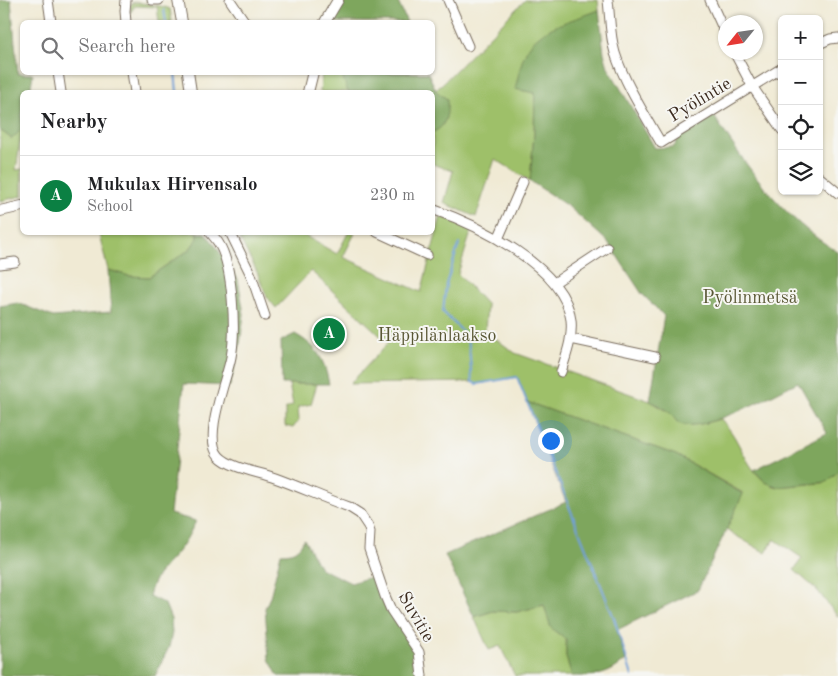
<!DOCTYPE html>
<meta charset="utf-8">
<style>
body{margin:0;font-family:"Old Standard TT",serif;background:#f2f2f2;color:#202124}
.controls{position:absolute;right:15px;top:15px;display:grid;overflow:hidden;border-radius:8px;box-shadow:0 1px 4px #0004}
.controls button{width:45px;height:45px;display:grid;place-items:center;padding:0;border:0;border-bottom:1px solid #e0e0e0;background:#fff;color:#202124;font:25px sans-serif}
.compass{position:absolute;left:718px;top:15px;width:45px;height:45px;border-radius:50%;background:#fff;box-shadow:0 1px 4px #0004;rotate:240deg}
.you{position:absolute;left:550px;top:440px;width:18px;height:18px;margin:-12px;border:4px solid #fff;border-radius:50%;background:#1a73e8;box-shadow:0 0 0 8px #1a73e833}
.badge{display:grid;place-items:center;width:32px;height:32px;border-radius:50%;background:#0b8043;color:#fff;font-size:16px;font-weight:700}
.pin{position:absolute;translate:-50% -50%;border:2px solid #fff;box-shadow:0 1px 5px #0006}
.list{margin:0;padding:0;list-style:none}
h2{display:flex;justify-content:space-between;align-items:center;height:65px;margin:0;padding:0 20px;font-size:21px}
h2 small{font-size:16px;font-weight:400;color:#757577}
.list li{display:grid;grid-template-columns:32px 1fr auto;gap:15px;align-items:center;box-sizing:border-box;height:80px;padding:0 20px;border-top:1px solid #e0e0e0}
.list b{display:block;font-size:19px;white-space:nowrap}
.list p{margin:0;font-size:16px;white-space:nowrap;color:#757577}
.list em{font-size:16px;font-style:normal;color:#757577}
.icon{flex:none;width:28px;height:28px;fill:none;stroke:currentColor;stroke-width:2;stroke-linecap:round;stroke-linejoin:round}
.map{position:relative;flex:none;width:838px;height:676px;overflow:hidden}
.search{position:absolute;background:#fff;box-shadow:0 1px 4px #0004;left:20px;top:20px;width:415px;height:55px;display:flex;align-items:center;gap:12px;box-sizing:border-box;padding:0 18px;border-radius:8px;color:#757577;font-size:19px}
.panel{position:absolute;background:#fff;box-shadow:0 1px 4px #0004;left:20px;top:90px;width:415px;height:145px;border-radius:8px}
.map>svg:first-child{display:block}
.green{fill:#9ec069;stroke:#6c7544}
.forest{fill:#7ea65d;stroke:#5c683e}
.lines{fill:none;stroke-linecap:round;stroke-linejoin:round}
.stream{stroke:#71a0da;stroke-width:2}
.minor-casing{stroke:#7a6d5e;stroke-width:11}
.tertiary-casing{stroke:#7a6d5e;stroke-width:12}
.minor{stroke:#fff;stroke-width:9}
.tertiary{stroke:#fff;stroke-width:10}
.labels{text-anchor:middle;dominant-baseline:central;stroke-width:4;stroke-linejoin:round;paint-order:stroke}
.street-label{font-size:18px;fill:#3b2a1e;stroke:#f6f6f2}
.park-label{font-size:18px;fill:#595734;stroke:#f6f6f2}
</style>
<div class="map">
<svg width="838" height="676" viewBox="0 0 838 676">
<rect width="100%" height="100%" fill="#f6f6f2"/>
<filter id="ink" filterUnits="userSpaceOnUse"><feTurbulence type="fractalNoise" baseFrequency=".02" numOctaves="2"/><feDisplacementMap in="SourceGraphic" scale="10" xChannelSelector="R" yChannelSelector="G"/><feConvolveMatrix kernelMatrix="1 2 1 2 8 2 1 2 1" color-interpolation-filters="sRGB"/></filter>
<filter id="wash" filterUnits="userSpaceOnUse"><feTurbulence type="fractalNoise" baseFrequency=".0096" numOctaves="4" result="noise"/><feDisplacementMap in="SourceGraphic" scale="20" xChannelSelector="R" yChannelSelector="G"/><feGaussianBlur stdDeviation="1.12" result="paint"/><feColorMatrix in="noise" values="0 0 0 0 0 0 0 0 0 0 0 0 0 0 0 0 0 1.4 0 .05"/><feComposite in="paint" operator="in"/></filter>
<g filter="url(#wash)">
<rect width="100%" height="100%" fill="#f0ead4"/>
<path class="green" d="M525,0H598L599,10L587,15L515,89L535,93L534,134L530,181L495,159L476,217L444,203L453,171L433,164L432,92H320L322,72L428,73L436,90Z
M134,2C142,3 165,6 170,9L172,22H159L157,7L135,6L130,13L131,4Z
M22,129L16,170L22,169V196L0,201V130L12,139Z
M441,216L472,229L458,274L487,305L485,331L515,353L650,401L669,412L683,425L701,424L721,419C726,425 731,431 735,438C746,457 755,482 778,487L822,483L827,482L838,471V617L817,590L794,570L802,558L774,539L766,553L726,530L743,493L676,455L527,402L517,377L477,384L472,382L350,384L388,343L311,271L276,308L267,297L257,272L237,233H300L337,254L348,233H355L343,257L421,292Z
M102,232H198V238L189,250L149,277L129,276L108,270L99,234Z
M289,384H317L311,404L298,407L299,420L293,428L285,426V409L293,405Z
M544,605L551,628L566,640V657L572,676H515L500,646L489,650L474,617L493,611L517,612Z"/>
<path class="forest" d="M0,0H11L18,74H33L30,92H22V129L12,139L0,130Z
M347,0H397L407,22H330Z
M599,10L604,53L608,67L655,148L674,147L679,137L714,116C748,169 783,219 838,252V471L827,482L778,487L765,482L754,470L827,433L798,382C771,395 712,429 684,425C676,424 675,418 670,413C665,408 657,404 650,401L664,316L642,294L608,242L569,207L530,181L534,134L535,93L515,89C519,75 521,57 530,45C547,24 575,20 599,10Z
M341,73H428L436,91L447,99C448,112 447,127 433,132L432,92H348Z
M198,233H205L213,242L238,279L244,314L240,345L230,386L184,384L170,514L196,521C191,531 186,541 180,549C167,566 154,573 149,596L165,604L171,619L172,633L169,647L155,676H0V306L18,303L53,317L111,312L108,270L129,276L149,277L189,250L198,238Z
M295,334C318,347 324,359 329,384H282L281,341Z
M527,402L676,455L743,494L698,590L617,630L626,660C607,676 598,676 572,676L566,657V640L551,628L544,605L517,612L493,611L474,617L445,555L566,502Z
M304,539L320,568L351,583L377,575L385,596L419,652L422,676H278L269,659L265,608L270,597L281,553C293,553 299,550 304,539Z"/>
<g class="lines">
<path class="stream" d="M164,10L166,22
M175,72L177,92
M459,244L446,284L443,312L464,333L469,346L472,382L477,384L517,377L614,618L632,676"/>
</g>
</g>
<g filter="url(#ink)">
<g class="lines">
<g class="minor-casing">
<path id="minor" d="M48,0L51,22
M152,0H159
M230,0L245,22
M448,0L468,46
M608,0C610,18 610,36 615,53C624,82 646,117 661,143L782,68
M710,0L726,35
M126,22L125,11L126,0
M819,44L830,39L838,38
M734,52L752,86L782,130
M58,72L61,92
M132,72L135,92
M819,177L838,193
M432,209C476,224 565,267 571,320C573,338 566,355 561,372
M210,232C213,236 217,240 219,244C233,266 236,331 231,357C227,379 202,438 219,456C230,468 259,472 275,478C300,487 324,498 349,507L360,514L368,526L370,532L369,549L385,596L391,610L419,652L422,676
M230,232L251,275L265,316
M377,232L427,255
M498,239L523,182
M0,264L15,262
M554,283L607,248
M571,339L655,357"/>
</g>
<g class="tertiary-casing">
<path id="tertiary" d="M178,0L182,22
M325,22L338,0
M188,72L191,92
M308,92L313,72
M0,211L22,206"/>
</g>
<use href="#minor" class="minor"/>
<use href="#tertiary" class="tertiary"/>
</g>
</g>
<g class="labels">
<g class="street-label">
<text transform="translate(700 100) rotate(-31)">Pyölintie</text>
<text transform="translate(416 617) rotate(60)">Suvitie</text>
</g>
<g class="park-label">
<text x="750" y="298">Pyölinmetsä</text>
<text x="437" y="336">Häppilänlaakso</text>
</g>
</g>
</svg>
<div class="controls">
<button>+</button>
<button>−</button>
<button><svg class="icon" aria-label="locate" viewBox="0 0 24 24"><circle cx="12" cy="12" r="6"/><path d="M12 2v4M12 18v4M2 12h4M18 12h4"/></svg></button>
<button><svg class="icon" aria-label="layers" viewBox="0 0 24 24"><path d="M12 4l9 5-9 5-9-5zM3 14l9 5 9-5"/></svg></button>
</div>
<svg class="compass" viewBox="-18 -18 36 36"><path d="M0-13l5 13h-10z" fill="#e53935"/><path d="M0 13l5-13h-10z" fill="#757577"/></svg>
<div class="you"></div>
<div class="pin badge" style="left:329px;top:334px">A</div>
<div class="search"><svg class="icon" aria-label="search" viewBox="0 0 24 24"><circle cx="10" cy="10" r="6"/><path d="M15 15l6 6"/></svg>Search here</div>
<section class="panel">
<h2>Nearby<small></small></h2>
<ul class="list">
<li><span class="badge">A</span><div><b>Mukulax Hirvensalo</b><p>School</p></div><em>230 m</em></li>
</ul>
</section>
</div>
